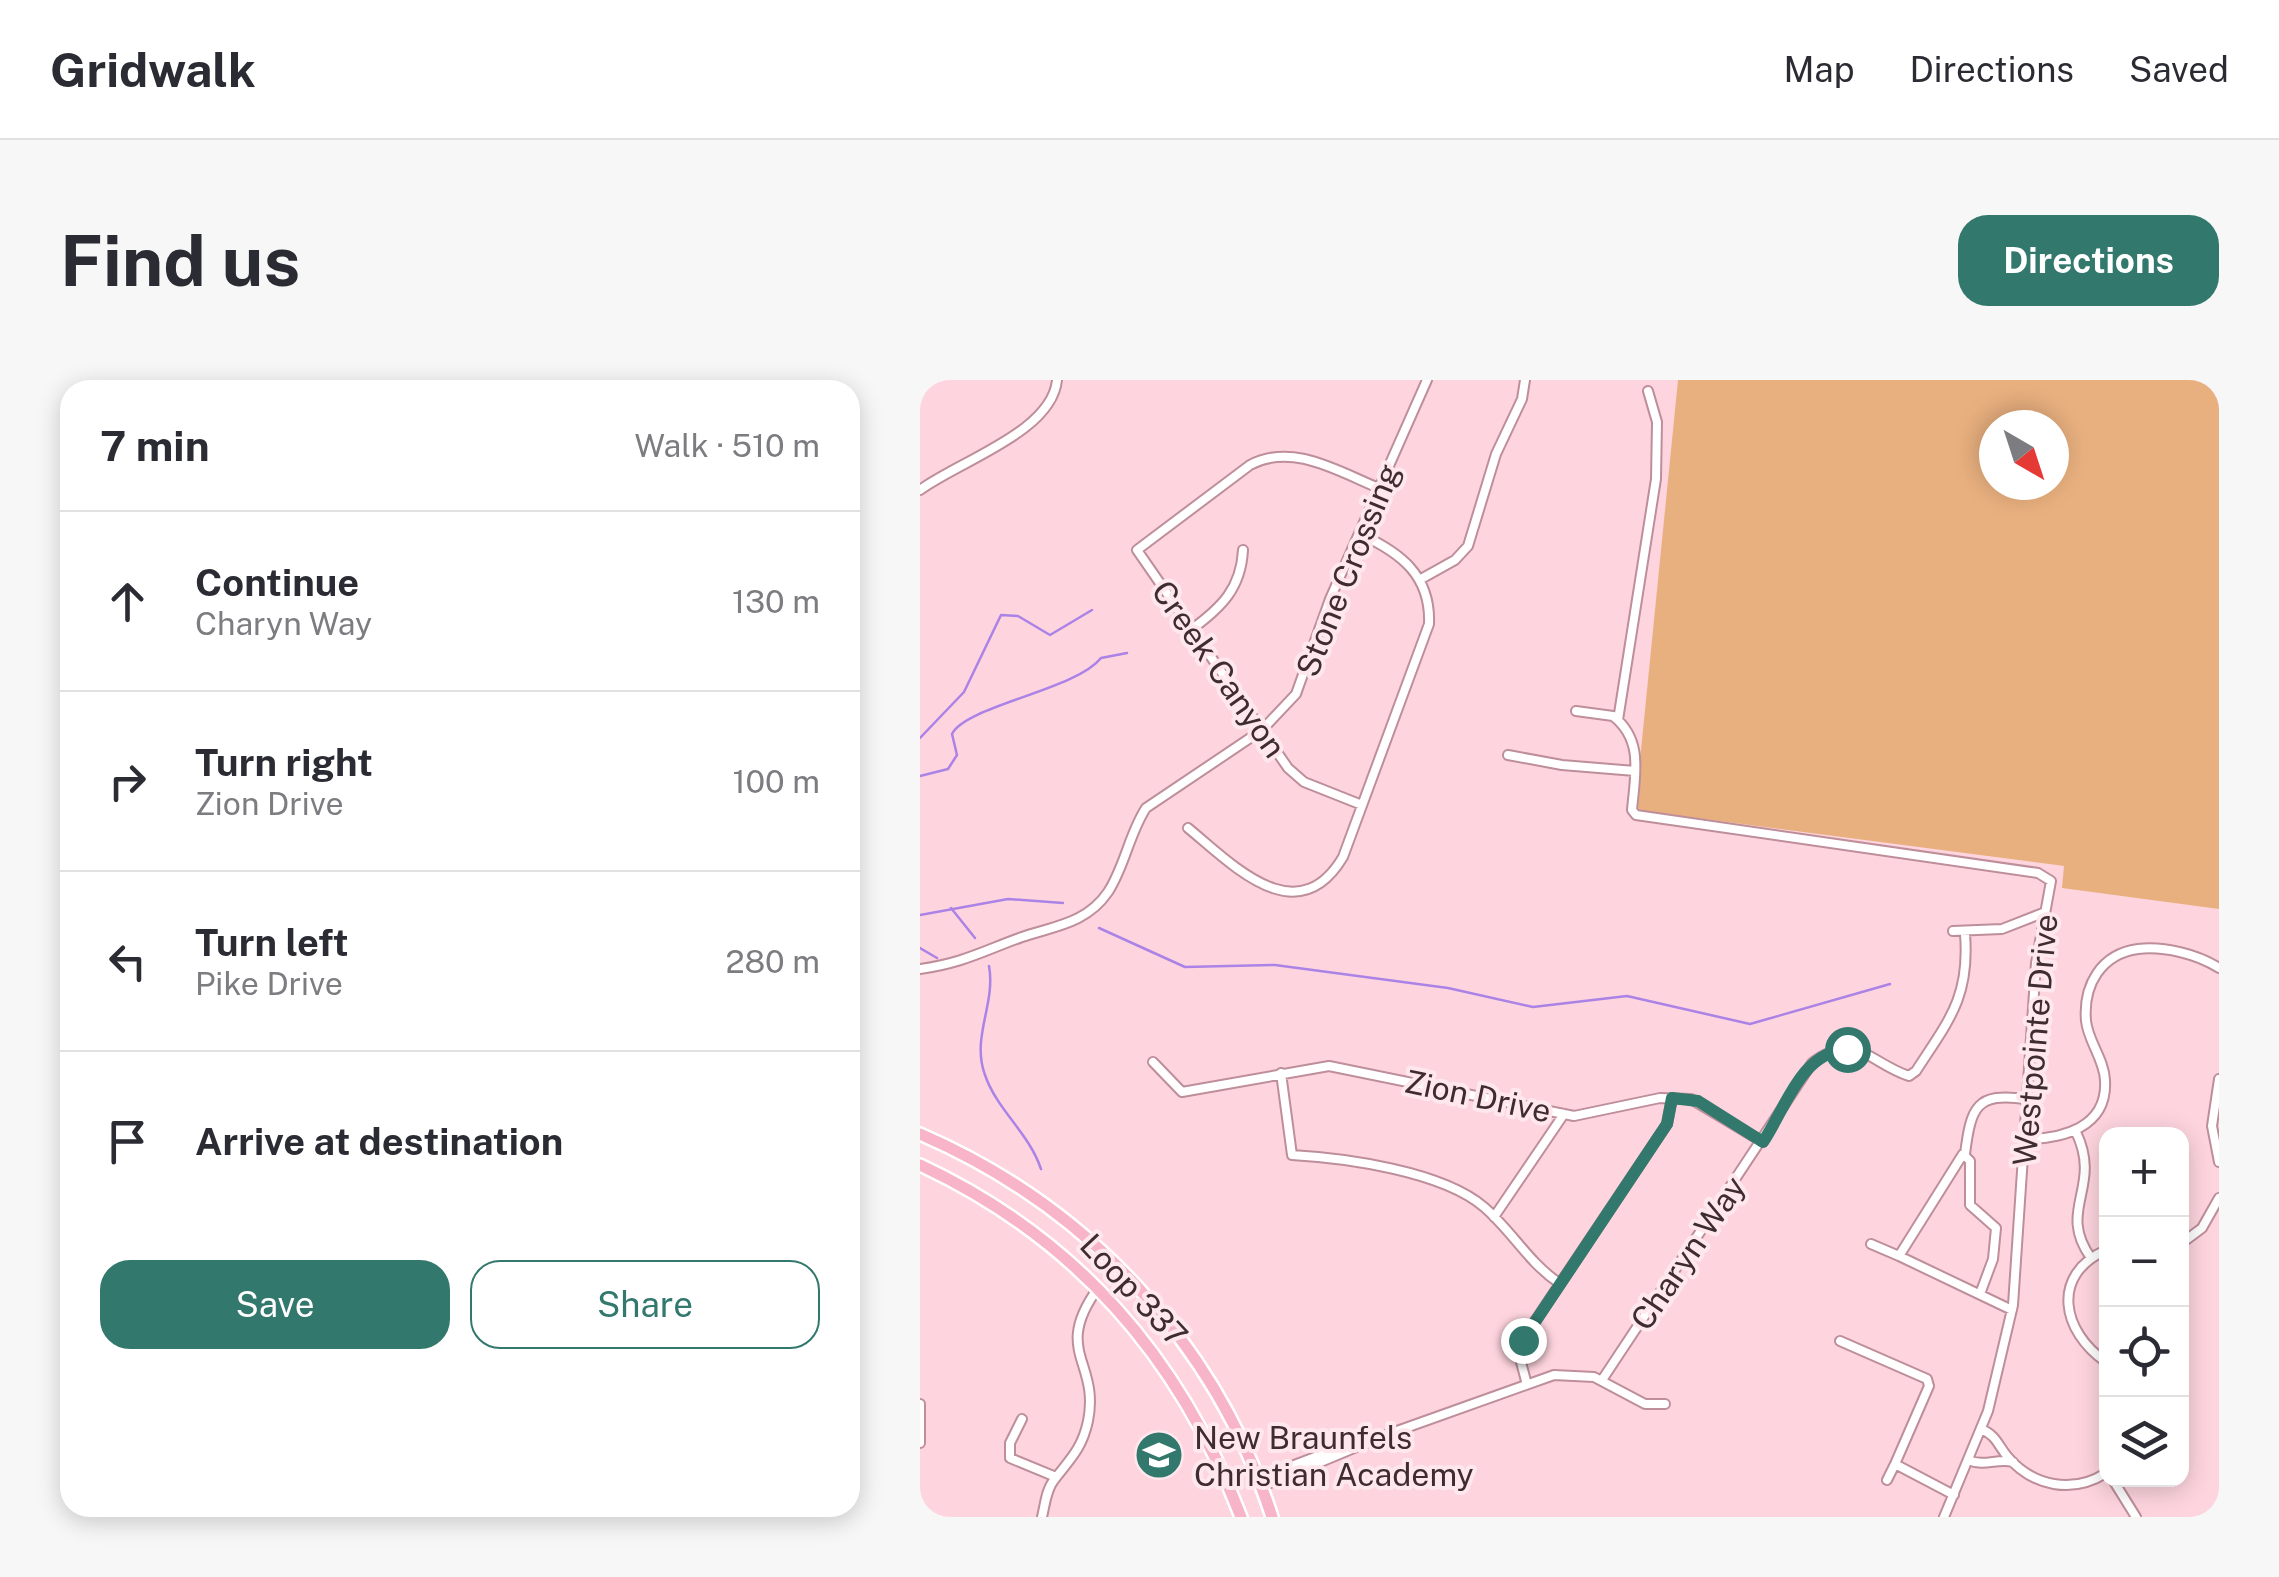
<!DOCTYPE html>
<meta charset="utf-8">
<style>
body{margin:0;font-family:"Public Sans",sans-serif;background:#f7f7f7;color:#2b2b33}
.controls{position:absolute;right:30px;bottom:30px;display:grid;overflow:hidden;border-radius:20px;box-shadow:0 5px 25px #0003}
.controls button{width:90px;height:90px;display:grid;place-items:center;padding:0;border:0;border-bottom:2px solid #e1e1e2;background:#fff;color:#2b2b33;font:50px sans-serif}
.compass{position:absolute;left:1059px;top:30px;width:90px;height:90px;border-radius:50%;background:#fff;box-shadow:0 5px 25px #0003;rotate:141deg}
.stop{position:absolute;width:30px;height:30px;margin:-22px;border:8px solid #32786d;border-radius:50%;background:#fff}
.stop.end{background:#32786d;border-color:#fff;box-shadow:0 2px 10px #0008}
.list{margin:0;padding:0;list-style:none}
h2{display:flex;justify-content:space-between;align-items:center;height:130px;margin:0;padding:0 40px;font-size:42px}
h2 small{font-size:32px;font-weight:400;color:#7c7c81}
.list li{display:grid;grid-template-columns:65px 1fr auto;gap:30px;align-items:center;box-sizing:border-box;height:180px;padding:0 40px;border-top:2px solid #e1e1e2}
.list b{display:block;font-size:38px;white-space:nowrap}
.list p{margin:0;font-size:32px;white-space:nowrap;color:#7c7c81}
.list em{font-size:32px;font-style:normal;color:#7c7c81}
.actions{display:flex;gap:20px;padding:30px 40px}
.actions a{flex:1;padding:22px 0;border:2px solid #32786d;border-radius:30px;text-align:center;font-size:35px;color:#32786d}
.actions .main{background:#32786d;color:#fff}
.icon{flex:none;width:55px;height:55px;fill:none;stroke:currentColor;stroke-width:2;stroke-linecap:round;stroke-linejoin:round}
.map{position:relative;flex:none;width:1299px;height:1137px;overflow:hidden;border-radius:30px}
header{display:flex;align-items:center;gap:60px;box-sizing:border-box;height:140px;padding:0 50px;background:#fff;border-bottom:2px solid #e1e1e2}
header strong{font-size:48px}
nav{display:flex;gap:55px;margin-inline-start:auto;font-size:35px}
.intro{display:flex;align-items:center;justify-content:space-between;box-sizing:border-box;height:240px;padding:0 60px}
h1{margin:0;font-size:70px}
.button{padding:25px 45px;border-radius:30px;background:#32786d;color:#fff;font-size:35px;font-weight:700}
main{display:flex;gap:60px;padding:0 60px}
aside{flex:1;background:#fff;border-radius:30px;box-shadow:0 5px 25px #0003}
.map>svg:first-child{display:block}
.green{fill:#e9b07f;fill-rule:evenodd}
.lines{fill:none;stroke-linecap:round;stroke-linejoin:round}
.stream{stroke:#ab83e6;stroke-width:2.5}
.street-casing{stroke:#be8e9a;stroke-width:12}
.primary-casing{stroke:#fff;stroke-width:16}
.street{stroke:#fff;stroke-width:8}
.primary{stroke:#f8b4c9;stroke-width:11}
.route{stroke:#32786d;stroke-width:12}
.labels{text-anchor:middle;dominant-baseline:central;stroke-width:8;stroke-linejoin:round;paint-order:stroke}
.street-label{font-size:32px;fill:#3f2c31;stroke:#fee8ed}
.poi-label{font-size:32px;fill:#3f2c31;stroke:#fee8ed;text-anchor:start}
</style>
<header>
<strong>Gridwalk</strong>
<nav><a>Map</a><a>Directions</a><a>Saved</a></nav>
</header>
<div class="intro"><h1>Find us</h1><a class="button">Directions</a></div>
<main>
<aside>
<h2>7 min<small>Walk · 510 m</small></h2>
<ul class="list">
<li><svg class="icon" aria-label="ahead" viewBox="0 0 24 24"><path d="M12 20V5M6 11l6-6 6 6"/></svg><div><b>Continue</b><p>Charyn Way</p></div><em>130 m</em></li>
<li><svg class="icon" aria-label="right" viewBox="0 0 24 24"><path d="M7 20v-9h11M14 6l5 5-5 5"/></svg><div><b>Turn right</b><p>Zion Drive</p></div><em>100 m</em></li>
<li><svg class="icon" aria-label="left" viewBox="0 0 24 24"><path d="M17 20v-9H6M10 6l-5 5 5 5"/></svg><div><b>Turn left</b><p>Pike Drive</p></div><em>280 m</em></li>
<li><svg class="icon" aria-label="arrive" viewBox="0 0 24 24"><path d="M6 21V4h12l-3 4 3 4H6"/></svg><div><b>Arrive at destination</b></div></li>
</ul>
<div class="actions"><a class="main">Save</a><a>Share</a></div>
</aside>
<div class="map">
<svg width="1299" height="1137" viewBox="0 0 1299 1137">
<rect width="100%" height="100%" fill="#fed5df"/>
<path class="green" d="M758,0H1299V529L1142,508L1144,486L715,430ZM1074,45H1134V105H1074Z"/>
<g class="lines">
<path class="stream" d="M0,358L44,312L81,235L98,236L130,255L172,230
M0,396L28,389L37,375L32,354C45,326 156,310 181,278L207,273
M31,528L55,558
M0,535L88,519L143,523
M179,548L265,587L355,585L528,608L613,627L707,616L830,644L970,604
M0,568L17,578
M69,586C76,624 51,657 65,695C77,730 109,753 121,789"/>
<g class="street-casing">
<path id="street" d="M0,110C39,81 132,52 137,0
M501,199L535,180L548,166L576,74L602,19L605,0
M272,249C302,227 321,208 323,170
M656,331L693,336C724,360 715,395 712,430L716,435L1118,493L1131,501L1116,583L1093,925L1068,1031L1024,1137
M698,340L736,99L737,42L728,11
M588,375L642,385L715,391
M442,425L384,402L368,388L217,170L330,85C373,62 419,92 461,109
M268,448C312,484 377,554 423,477L509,244C511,196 481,173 442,155
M1033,551L1082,549L1123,533
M0,589C43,583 63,571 102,557C135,546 167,543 188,512C205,486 209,454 226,428L342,350L376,314L410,219L507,0
M233,682L262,712L409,686L654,736L740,718L771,719L843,762
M361,693L372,775C425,778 522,791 564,827C592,851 608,882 639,903
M1299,699L1292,746L1299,782
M1156,752C1183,808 1136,829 1171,878
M1104,759C1142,759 1188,748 1185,700C1184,679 1168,661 1166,641C1163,605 1181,574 1218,569C1244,566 1277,574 1299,588
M1045,774C1051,727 1056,712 1106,719
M574,837L644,734
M1262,863L1282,848L1299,818
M951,864L979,876
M1186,870C1130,895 1142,952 1186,982
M1060,914L1073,879L1076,848L1050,825V781L1043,774L979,876L1092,930
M920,961L1007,999L1009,1006L975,1084
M682,1000L892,683C936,650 951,684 989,696L996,691C1029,640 1050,617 1045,554
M606,1001L601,982L603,959L747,744L752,718
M0,1024V1063
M102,1039L90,1063V1078L136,1097
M1061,1049C1077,1056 1077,1064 1087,1076C1113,1107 1153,1114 1186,1093
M1048,1080C1065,1087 1077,1078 1093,1082
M340,1098L424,1066L436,1067
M967,1100L975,1084L1034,1115
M1193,1100L1216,1137
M343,1106L463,1056L634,995L674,997L725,1024H745
M122,1137C125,1125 126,1110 134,1100C150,1079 162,1069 168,1041C180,981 132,972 178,908"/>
</g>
<g class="primary-casing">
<path id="primary" d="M0,754C167,826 296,963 352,1137
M0,785C156,858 259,976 321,1137"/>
</g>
<use href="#street" class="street"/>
<use href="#primary" class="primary"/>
</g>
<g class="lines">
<path class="route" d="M603,960L747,744L752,718L778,721L843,762C866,728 880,673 927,669"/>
</g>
<defs>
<g id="school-disc" transform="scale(2.5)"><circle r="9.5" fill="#32786d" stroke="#fee8ed"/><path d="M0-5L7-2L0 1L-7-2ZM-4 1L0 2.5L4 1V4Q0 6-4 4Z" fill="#fff"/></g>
</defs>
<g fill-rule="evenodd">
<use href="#school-disc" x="239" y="1075"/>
</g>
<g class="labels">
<g class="street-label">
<text transform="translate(428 190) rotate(-68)">Stone Crossing</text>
<text transform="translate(299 289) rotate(55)">Creek Canyon</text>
<text transform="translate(1115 660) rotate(-85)">Westpointe Drive</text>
<text transform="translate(558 716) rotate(12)">Zion Drive</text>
<text transform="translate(768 873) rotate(-56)">Charyn Way</text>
<text transform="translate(214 910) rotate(47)">Loop 337</text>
</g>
<g class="poi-label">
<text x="274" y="1057">New Braunfels<tspan x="274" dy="37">Christian Academy</tspan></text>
</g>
</g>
</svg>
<div class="controls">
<button>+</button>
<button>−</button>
<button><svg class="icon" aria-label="locate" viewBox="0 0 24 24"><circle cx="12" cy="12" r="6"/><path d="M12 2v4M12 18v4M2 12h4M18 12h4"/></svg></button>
<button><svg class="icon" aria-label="layers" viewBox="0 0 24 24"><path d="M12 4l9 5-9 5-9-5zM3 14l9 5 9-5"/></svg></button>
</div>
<svg class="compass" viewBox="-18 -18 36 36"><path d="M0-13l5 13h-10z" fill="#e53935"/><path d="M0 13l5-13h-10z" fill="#7c7c81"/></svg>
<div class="stop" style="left:927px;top:669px"></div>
<div class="stop end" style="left:603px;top:960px"></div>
</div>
</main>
